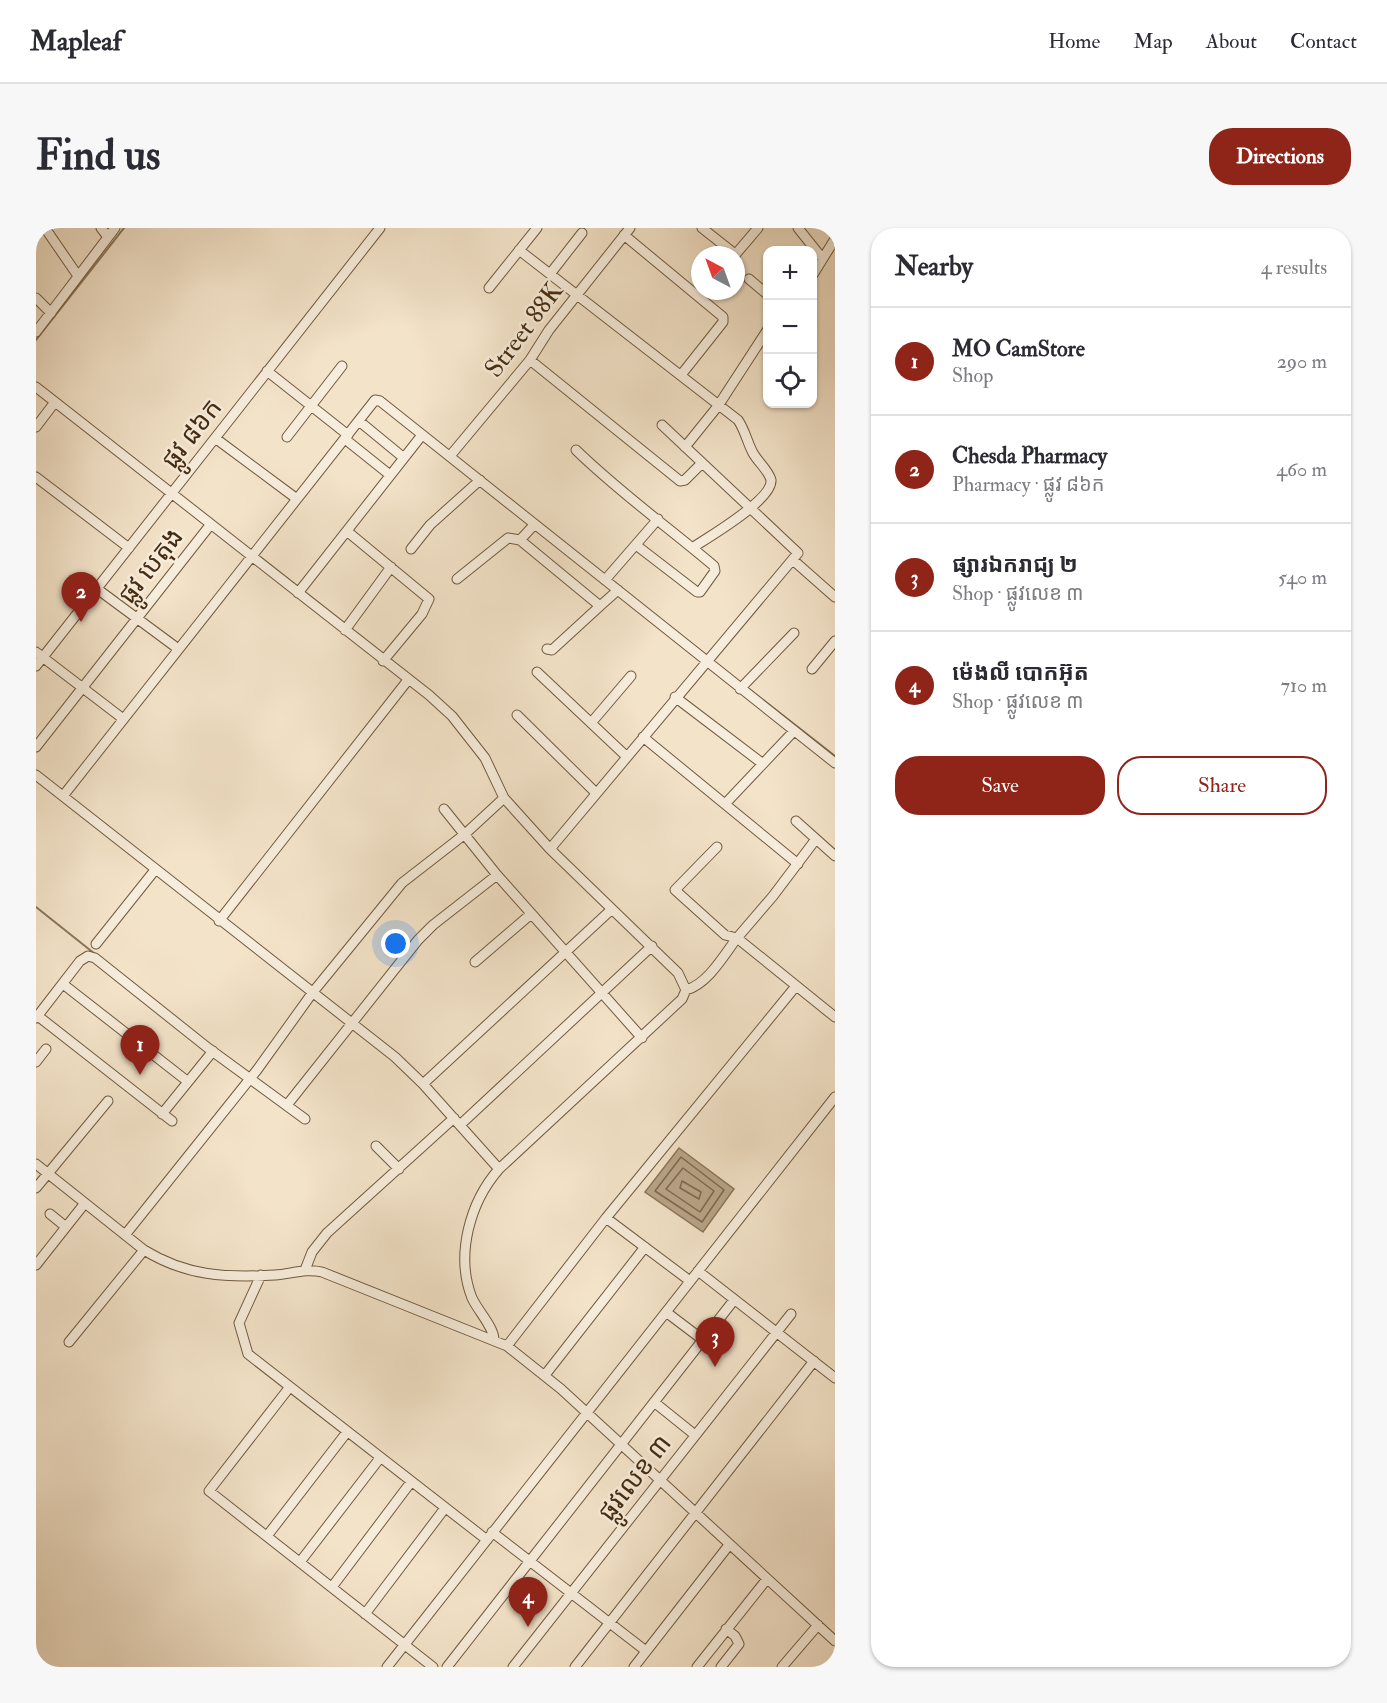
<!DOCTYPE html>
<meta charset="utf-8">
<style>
body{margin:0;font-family:"IM FELL Double Pica","Noto Sans Khmer",serif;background:#f7f7f7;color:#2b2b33}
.controls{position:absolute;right:18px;top:18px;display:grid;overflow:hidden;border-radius:12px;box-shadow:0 2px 4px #0004}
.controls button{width:54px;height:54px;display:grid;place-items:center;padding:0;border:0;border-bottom:2px solid #e1e1e2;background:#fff;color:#2b2b33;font:30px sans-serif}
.compass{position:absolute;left:655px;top:18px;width:54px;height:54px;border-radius:50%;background:#fff;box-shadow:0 2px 4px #0004;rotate:319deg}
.you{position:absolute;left:360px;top:716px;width:21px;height:21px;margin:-15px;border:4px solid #fff;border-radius:50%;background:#1a73e8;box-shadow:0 0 0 9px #1a73e833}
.badge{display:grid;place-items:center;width:39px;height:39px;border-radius:50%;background:#8f2418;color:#fff;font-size:20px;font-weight:700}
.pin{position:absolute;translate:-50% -50px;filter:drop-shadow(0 2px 3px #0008)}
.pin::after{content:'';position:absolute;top:32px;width:21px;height:18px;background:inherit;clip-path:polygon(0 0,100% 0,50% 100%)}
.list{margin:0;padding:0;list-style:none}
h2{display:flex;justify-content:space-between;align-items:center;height:78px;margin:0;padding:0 24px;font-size:26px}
h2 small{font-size:20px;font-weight:400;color:#7c7c81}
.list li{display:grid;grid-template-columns:39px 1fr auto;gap:18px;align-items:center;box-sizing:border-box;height:108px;padding:0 24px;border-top:2px solid #e1e1e2}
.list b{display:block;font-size:22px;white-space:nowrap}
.list p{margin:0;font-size:20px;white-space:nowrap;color:#7c7c81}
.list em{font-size:20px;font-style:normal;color:#7c7c81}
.actions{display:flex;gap:12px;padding:18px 24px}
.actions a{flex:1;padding:14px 0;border:2px solid #8f2418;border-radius:24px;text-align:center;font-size:21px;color:#8f2418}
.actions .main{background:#8f2418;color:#fff}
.icon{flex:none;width:33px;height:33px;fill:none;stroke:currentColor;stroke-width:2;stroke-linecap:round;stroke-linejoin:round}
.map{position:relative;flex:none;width:799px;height:1439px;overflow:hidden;border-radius:24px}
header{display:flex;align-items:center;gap:36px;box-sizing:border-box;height:84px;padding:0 30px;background:#fff;border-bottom:2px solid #e1e1e2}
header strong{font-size:28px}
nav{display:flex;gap:33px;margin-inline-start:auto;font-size:21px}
.intro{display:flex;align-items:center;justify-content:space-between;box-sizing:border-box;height:144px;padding:0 36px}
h1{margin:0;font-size:42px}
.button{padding:15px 27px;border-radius:24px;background:#8f2418;color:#fff;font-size:21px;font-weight:700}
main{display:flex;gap:36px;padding:0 36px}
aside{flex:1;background:#fff;border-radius:24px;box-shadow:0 2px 4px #0004}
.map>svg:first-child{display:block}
.water{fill:#b8a58a;stroke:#8a7559;stroke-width:1.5}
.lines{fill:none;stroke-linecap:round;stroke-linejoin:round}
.shore{stroke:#7f684d;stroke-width:1.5}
.stream{stroke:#8a7559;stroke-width:2}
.minor-casing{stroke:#715a3e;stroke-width:11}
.minor{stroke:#f7eddc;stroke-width:9}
.labels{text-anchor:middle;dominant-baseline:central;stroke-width:5;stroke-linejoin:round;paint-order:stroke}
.street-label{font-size:26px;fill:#462c10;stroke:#f7eddc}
</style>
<header>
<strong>Mapleaf</strong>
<nav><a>Home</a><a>Map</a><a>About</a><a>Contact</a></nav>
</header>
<div class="intro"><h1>Find us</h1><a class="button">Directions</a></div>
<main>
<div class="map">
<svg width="799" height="1439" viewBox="0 0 799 1439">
<rect width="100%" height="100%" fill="#f3e3c9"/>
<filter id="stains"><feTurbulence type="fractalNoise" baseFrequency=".00333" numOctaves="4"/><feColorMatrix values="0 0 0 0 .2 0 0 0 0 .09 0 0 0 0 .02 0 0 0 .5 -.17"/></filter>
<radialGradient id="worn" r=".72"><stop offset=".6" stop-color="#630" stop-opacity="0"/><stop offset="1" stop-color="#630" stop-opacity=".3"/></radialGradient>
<path class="water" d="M643,920L698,961L667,1004L609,964Z"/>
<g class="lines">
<path class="shore" d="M645,929L688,962L666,994L619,963Z
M647,940L678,963L664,984L630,961Z
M646,953L665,964L663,971L644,960Z"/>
<path class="stream" d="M0,112L88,0
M713,461L799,528
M0,679L59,726"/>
<g class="minor-casing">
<path id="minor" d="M9,0L42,48
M65,0L72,9
M666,0L699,26
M762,0L786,30
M588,7L687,89V94L645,147
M483,22L702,192C709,202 711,214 717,225C722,234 733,243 735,252C737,272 671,310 656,320
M699,27L722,0
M514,46L546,5
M776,48L799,11
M713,51L732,67
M453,60L501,0
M0,70L15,85
M0,104L79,0
M494,132L644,253L649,252L665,236
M231,143L312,207
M0,159L393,467L416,488L449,530L468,570L514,621L642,745L650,762L646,771L463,941C434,974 419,1027 436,1070C442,1083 457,1098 458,1111
M323,193L368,230
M0,199L19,174
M251,209L306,138
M179,210L261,271
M309,211L354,247
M649,219L682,178L732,101
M540,222C583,264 632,299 678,338L679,343L664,364H661L600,317
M414,228L494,132L513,102L594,0
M0,249L93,320
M312,304L393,371L386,386L347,433
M484,312L564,378L582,362
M375,321L394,297L444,252
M757,332L799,369
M421,351L472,310L484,312L498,297
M569,352L622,291
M60,360L141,420
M262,365L386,207
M309,402L355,339
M511,421L516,422L564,378
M0,424L86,490
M0,438L344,0
M776,441L799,413
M501,444L590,528
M704,461L758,405
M639,469L727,536
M481,487L560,565
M555,495L595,448
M607,509L762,636
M0,519L175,296
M0,547L359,829L387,856L463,941
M27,568L339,172L344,173L799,535
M689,576L758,503
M408,581L461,647L606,810
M760,593L799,628
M681,619L639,662L689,707L701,710L737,668L780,611
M514,621L762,325L626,197
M183,693L372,452
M60,716L119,642
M439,734L495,686
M27,756L151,853
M650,762C672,756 688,727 701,710L799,789
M2,788L136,893
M0,790L44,733L52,728L59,730L172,820L269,891
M0,834L10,821
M387,856L576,681
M251,877L382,712L397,697L461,647
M126,886L177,823
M424,897L616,718
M340,918L363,941
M0,936L108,1022C150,1048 190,1050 239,1047C255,1046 270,1040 286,1044L471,1118L525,1161L799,1413
M0,960L72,873
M14,986L30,999
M570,990L654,1053
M89,1007L221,842L277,764L366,655L429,606L468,570
M0,1037L49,975
M269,1042L276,1024L291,1005L418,890
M662,1043L799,1150
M225,1047L203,1095L212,1126L451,1312
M630,1084L667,1112
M33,1114L108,1022
M471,1118L570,990L760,758
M509,1147L609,1019
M253,1160L173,1263L397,1439
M618,1174L659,1207
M456,1304L610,1423
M231,1308L311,1204
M264,1334L344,1230
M296,1359L375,1254
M329,1386L409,1280
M351,1439L799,869
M411,1439L698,1072
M477,1439L755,1086
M539,1439L778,1133
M598,1439L693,1317
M661,1439L731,1351
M685,1439L703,1416L699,1408L690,1401
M746,1439L782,1397"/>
</g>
<use href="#minor" class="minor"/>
</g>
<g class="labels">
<g class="street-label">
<text transform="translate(488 102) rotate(-53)">Street 88K</text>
<text transform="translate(156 206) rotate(-52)">ផ្លូវ ៨៦ក</text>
<text transform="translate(115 338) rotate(-52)">ផ្លូវ បេតុង</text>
<text transform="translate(599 1250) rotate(-52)">ផ្លូវលេខ ៣</text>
</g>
</g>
<rect width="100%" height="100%" filter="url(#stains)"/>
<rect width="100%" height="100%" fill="url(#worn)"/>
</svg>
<div class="controls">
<button>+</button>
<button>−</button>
<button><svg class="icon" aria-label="locate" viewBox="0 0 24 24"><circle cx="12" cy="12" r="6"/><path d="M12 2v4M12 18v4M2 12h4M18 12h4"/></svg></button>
</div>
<svg class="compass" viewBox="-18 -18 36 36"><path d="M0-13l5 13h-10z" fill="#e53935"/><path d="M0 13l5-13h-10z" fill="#7c7c81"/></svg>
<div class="you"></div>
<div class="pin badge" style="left:104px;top:847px">1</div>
<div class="pin badge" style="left:45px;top:394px">2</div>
<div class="pin badge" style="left:679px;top:1139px">3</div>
<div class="pin badge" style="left:492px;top:1399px">4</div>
</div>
<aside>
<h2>Nearby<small>4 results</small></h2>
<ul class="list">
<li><span class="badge">1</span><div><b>MO CamStore</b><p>Shop</p></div><em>290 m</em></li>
<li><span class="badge">2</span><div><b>Chesda Pharmacy</b><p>Pharmacy · ផ្លូវ ៨៦ក</p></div><em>460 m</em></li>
<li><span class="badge">3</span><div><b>ផ្សារឯករាជ្យ ២</b><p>Shop · ផ្លូវលេខ ៣</p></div><em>540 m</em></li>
<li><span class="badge">4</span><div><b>ម៉េងលី បោកអ៊ុត</b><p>Shop · ផ្លូវលេខ ៣</p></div><em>710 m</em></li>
</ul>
<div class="actions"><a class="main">Save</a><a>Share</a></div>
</aside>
</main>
